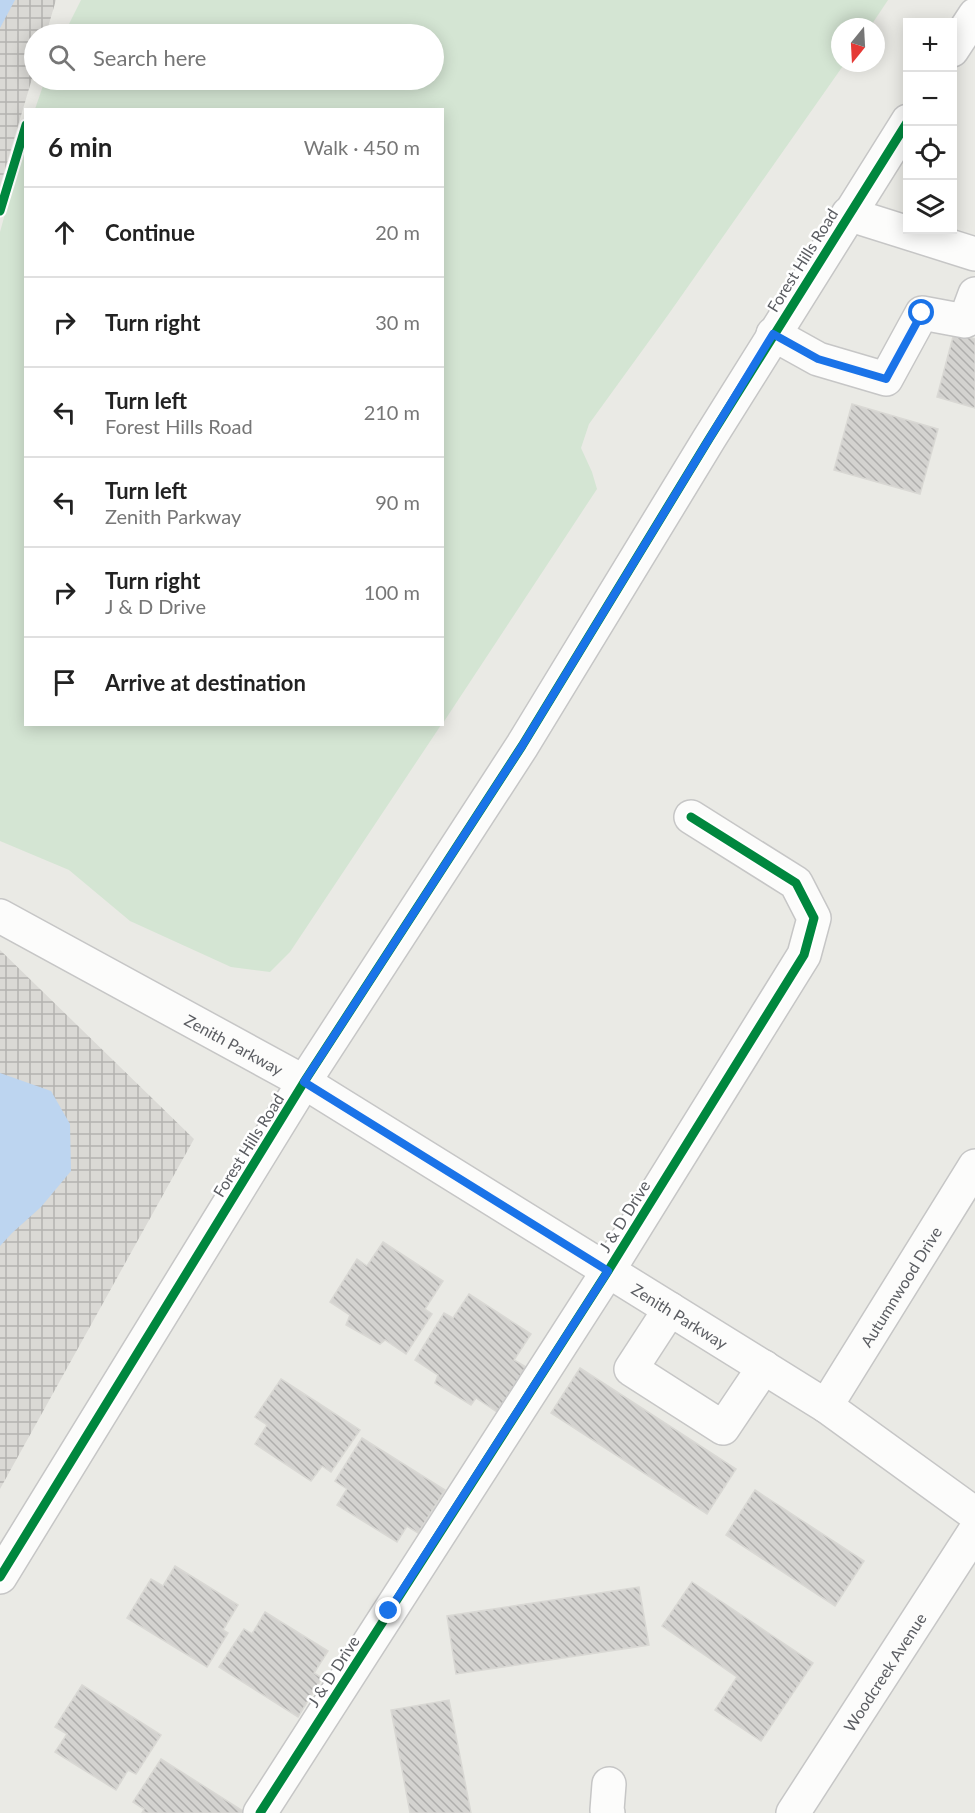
<!DOCTYPE html>
<meta charset="utf-8">
<style>
body{margin:0;font-family:Lato,sans-serif;background:#f2f2f2;color:#222}
.controls{position:absolute;right:18px;top:18px;display:grid;overflow:hidden;border-radius:0px;box-shadow:0 3px 15px #0003}
.controls button{width:54px;height:54px;display:grid;place-items:center;padding:0;border:0;border-bottom:2px solid #e0e0e0;background:#fff;color:#222;font:30px sans-serif}
.compass{position:absolute;left:831px;top:18px;width:54px;height:54px;border-radius:50%;background:#fff;box-shadow:0 3px 15px #0003;rotate:198deg}
.stop{position:absolute;width:18px;height:18px;margin:-14px;border:4px solid #1a73e8;border-radius:50%;background:#fff}
.stop.end{background:#1a73e8;border-color:#fff;box-shadow:0 2px 6px #0008}
.list{margin:0;padding:0;list-style:none}
h2{display:flex;justify-content:space-between;align-items:center;height:78px;margin:0;padding:0 24px;font-size:26px}
h2 small{font-size:20px;font-weight:400;color:#767676}
.list li{display:grid;grid-template-columns:39px 1fr auto;gap:18px;align-items:center;box-sizing:border-box;height:90px;padding:0 24px;border-top:2px solid #e0e0e0}
.list b{display:block;font-size:22px;white-space:nowrap}
.list p{margin:0;font-size:20px;white-space:nowrap;color:#767676}
.list em{font-size:20px;font-style:normal;color:#767676}
.icon{flex:none;width:33px;height:33px;fill:none;stroke:currentColor;stroke-width:2;stroke-linecap:round;stroke-linejoin:round}
.map{position:relative;flex:none;width:975px;height:1813px;overflow:hidden}
.search{position:absolute;background:#fff;box-shadow:0 3px 15px #0003;left:24px;top:24px;width:420px;height:66px;display:flex;align-items:center;gap:15px;box-sizing:border-box;padding:0 21px;border-radius:33px;color:#767676;font-size:22px}
.panel{position:absolute;background:#fff;box-shadow:0 3px 15px #0003;left:24px;top:108px;width:420px;height:618px;border-radius:0px}
.map>svg:first-child{display:block}
.industrial{fill:url(#industrial-grid)}
.grass{fill:#d4e5d3}
.water{fill:#bdd5f0}
.building{fill:url(#building-back-hatch);stroke:#d9d8d4;stroke-width:1.5}
.lines{fill:none;stroke-linecap:round;stroke-linejoin:round}
.minor-casing{stroke:#c6c6c6;stroke-width:36}
.minor{stroke:#fcfcfb;stroke-width:33}
.cycleway-casing{stroke:#fff;stroke-width:13}
.cycleway{stroke:#00873e;stroke-width:9}
.route{stroke:#1a73e8;stroke-width:8}
.labels{text-anchor:middle;dominant-baseline:central;stroke-width:5;stroke-linejoin:round;paint-order:stroke}
.street-label{font-size:16px;fill:#5b5d62;stroke:#fff}
</style>
<div class="map">
<svg width="975" height="1813" viewBox="0 0 975 1813">
<defs>
<pattern id="industrial-grid" width="8" height="8" patternUnits="userSpaceOnUse" patternTransform="scale(1.5)"><rect width="8" height="8" fill="#dad9d5"/><path d="M0 4h8M4 0v8" fill="none" stroke="#b4b3b0"/></pattern>
<pattern id="building-back-hatch" width="6" height="6" patternUnits="userSpaceOnUse" patternTransform="scale(1.5)"><rect width="6" height="6" fill="#d4d3d0"/><path d="M-1 5l2 2M0 0l6 6M5-1l2 2" fill="none" stroke="#afaeac"/></pattern>
</defs>
<rect width="100%" height="100%" fill="#eaeae5"/>
<path class="industrial" d="M0,0H56L46,34H34V72L0,186Z
M0,950L194,1139L0,1489Z"/>
<path class="grass" d="M81,0H888L870,27H840V63H845L668,315L589,424L581,448L592,472L597,489L443,723L442,110L35,109L45,80H434V34H64Z
M25,141L26,724L441,725L290,952L270,972L231,967L130,921L69,870L0,841V232Z"/>
<path class="water" d="M0,0H15L0,28Z
M0,1073L51,1091L70,1124L71,1171L41,1207L12,1233L0,1246Z"/>
<path class="building" d="M954,333L975,339V408L937,397Z
M852,404L938,429L920,494L834,470Z
M383,1242L443,1281L425,1309L432,1314L406,1354L385,1340L380,1344L346,1325L350,1315L330,1302L357,1259L367,1266Z
M469,1294L531,1334L514,1360L526,1367L497,1412L476,1398L471,1405L435,1383L438,1375L415,1360L444,1313L453,1318Z
M580,1368L736,1469L707,1514L551,1413Z
M281,1379L360,1430L331,1472L322,1466L311,1481L255,1444L267,1425L255,1417Z
M362,1438L445,1490L418,1533L407,1526L397,1542L337,1505L347,1489L335,1481Z
M755,1490L864,1561L835,1606L726,1535Z
M175,1566L238,1605L223,1630L228,1633L207,1667L127,1618L151,1579L163,1586Z
M692,1582L813,1663L761,1741L715,1710L737,1677L662,1626Z
M639,1587L649,1645L456,1674L447,1616Z
M265,1612L328,1651L314,1673L322,1678L298,1717L219,1667L244,1629L252,1634Z
M82,1685L161,1735L136,1774L128,1770L116,1790L55,1752L67,1734L55,1727Z
M449,1700L471,1813H410L391,1710Z
M161,1759L243,1811L242,1813H142L144,1809L133,1802Z"/>
<g class="lines">
<g class="minor-casing">
<g id="minor">
<path d="M952,50L975,15"/>
<path d="M848,214L975,254"/>
<path d="M773,334L818,359L886,379L922,313L965,321L975,294"/>
<path id="s1" d="M0,916L304,1082L826,1406L975,1514"/>
<path d="M670,1309L631,1369L723,1428L764,1367"/>
<path id="s2" d="M826,1406L975,1166"/>
<path d="M0,1577L304,1082L522,746L709,439L908,121"/>
<path d="M260,1813L608,1271L804,955L814,918L796,883L691,817"/>
<path d="M608,1813L607,1810L609,1784"/>
<path id="s3" d="M793,1813L975,1531"/>
</g>
</g>
<use href="#minor" class="minor"/>
<g class="cycleway-casing">
<path id="cycleway" d="M0,211L26,125
M0,1577L304,1082L522,746L709,439L908,121
M260,1813L608,1271L804,955L814,918L796,883L691,817"/>
</g>
<use href="#cycleway" class="cycleway"/>
</g>
<g class="lines">
<path class="route" d="M389,1611L608,1271L304,1082L522,746L773,334L818,359L886,379L922,313"/>
</g>
<g class="labels">
<g class="street-label">
<text transform="translate(802 260) rotate(-58)">Forest Hills Road</text>
<text stroke="none"><textPath href="#s1" startOffset="267">Zenith Parkway</textPath></text>
<text transform="translate(248 1145) rotate(-58)">Forest Hills Road</text>
<text transform="translate(624 1216) rotate(-58)">J &amp; D Drive</text>
<text stroke="none"><textPath href="#s2" startOffset="141">Autumnwood Drive</textPath></text>
<text stroke="none"><textPath href="#s1" startOffset="789">Zenith Parkway</textPath></text>
<text transform="translate(333 1671) rotate(-57)">J &amp; D Drive</text>
<text stroke="none"><textPath href="#s3" startOffset="168">Woodcreek Avenue</textPath></text>
</g>
</g>
</svg>
<div class="controls">
<button>+</button>
<button>−</button>
<button><svg class="icon" aria-label="locate" viewBox="0 0 24 24"><circle cx="12" cy="12" r="6"/><path d="M12 2v4M12 18v4M2 12h4M18 12h4"/></svg></button>
<button><svg class="icon" aria-label="layers" viewBox="0 0 24 24"><path d="M12 4l9 5-9 5-9-5zM3 14l9 5 9-5"/></svg></button>
</div>
<svg class="compass" viewBox="-18 -18 36 36"><path d="M0-13l5 13h-10z" fill="#e53935"/><path d="M0 13l5-13h-10z" fill="#767676"/></svg>
<div class="stop" style="left:922px;top:313px"></div>
<div class="stop end" style="left:389px;top:1611px"></div>
<div class="search"><svg class="icon" aria-label="search" viewBox="0 0 24 24"><circle cx="10" cy="10" r="6"/><path d="M15 15l6 6"/></svg>Search here</div>
<section class="panel">
<h2>6 min<small>Walk · 450 m</small></h2>
<ul class="list">
<li><svg class="icon" aria-label="ahead" viewBox="0 0 24 24"><path d="M12 20V5M6 11l6-6 6 6"/></svg><div><b>Continue</b></div><em>20 m</em></li>
<li><svg class="icon" aria-label="right" viewBox="0 0 24 24"><path d="M7 20v-9h11M14 6l5 5-5 5"/></svg><div><b>Turn right</b></div><em>30 m</em></li>
<li><svg class="icon" aria-label="left" viewBox="0 0 24 24"><path d="M17 20v-9H6M10 6l-5 5 5 5"/></svg><div><b>Turn left</b><p>Forest Hills Road</p></div><em>210 m</em></li>
<li><svg class="icon" aria-label="left" viewBox="0 0 24 24"><path d="M17 20v-9H6M10 6l-5 5 5 5"/></svg><div><b>Turn left</b><p>Zenith Parkway</p></div><em>90 m</em></li>
<li><svg class="icon" aria-label="right" viewBox="0 0 24 24"><path d="M7 20v-9h11M14 6l5 5-5 5"/></svg><div><b>Turn right</b><p>J &amp; D Drive</p></div><em>100 m</em></li>
<li><svg class="icon" aria-label="arrive" viewBox="0 0 24 24"><path d="M6 21V4h12l-3 4 3 4H6"/></svg><div><b>Arrive at destination</b></div></li>
</ul>
</section>
</div>
